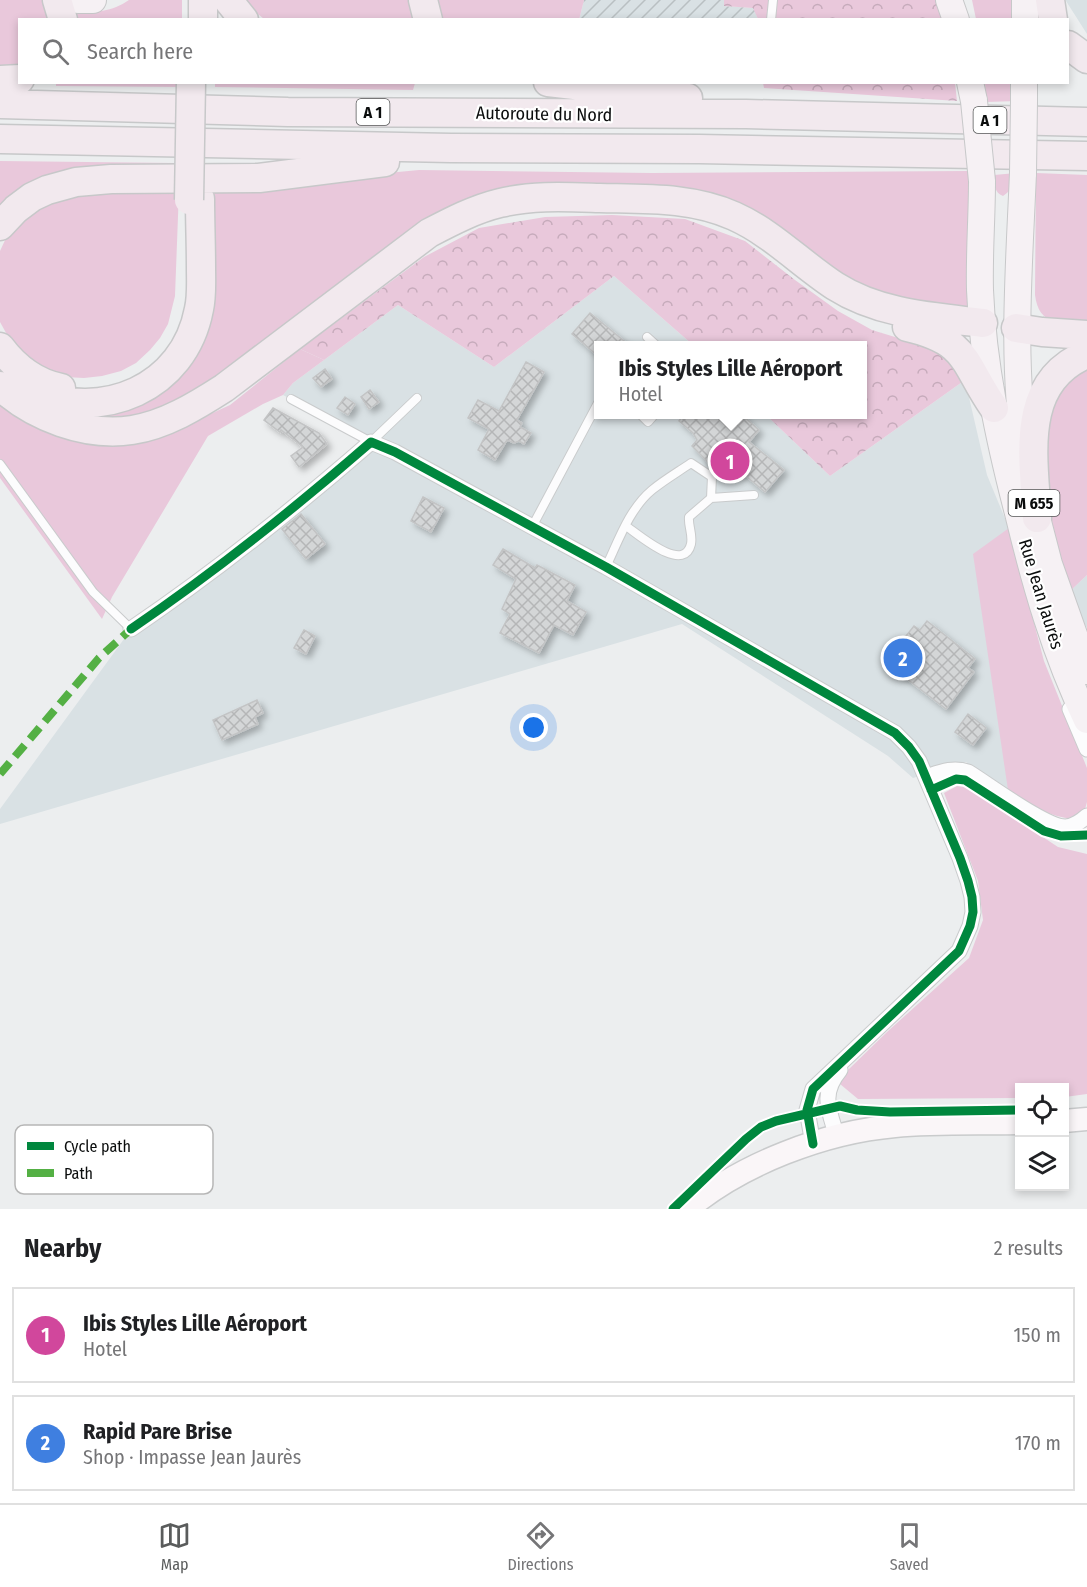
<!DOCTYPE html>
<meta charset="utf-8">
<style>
body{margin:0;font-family:"Fira Sans Condensed",sans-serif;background:#f2f2f2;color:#202124}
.controls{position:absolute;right:18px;bottom:18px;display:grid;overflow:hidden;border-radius:0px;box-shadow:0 3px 9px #0003}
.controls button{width:54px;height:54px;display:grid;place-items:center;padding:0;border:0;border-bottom:2px solid #e0e0e0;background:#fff;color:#202124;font:30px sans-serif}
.you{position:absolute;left:534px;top:728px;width:21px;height:21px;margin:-15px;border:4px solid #fff;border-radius:50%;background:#1a73e8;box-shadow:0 0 0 9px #1a73e833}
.badge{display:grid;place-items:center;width:39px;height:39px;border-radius:50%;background:#5a5c5c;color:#fff;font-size:20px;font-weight:700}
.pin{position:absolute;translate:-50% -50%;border:3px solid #fff;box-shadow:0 2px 6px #0006}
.popup{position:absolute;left:594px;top:341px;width:273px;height:78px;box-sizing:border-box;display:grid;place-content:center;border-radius:0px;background:#fff;filter:drop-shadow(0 2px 4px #0005);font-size:20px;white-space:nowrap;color:#757577}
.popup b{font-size:22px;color:#202124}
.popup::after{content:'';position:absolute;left:50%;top:100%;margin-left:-12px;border:12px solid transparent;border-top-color:#fff}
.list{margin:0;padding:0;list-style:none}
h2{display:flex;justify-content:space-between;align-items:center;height:78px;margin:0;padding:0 24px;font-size:26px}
h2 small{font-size:20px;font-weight:400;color:#757577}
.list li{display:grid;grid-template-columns:39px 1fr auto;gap:18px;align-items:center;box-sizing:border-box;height:96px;margin:0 12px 12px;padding:0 12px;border:2px solid #e0e0e0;border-radius:0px}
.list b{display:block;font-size:22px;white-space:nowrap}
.list p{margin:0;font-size:20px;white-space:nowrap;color:#757577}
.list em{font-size:20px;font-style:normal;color:#757577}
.icon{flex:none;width:33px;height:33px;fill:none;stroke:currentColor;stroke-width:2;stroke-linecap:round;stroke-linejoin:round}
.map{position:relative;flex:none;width:1087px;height:1209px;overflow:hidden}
.search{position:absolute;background:#fff;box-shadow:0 3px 9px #0003;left:18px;right:18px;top:18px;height:66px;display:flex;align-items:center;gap:15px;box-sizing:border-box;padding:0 21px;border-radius:0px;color:#757577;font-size:22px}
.sheet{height:294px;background:#fff}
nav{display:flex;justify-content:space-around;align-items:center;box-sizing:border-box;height:84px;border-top:2px solid #e0e0e0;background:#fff;font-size:16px;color:#757577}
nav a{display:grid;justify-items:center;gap:3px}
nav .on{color:#5a5c5c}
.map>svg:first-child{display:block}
.built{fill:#d9e1e4}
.industrial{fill:url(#industrial-furrows)}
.green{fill:#e9c8db}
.forest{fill:url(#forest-crowns)}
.building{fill:url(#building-cross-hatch);stroke:#c3c4c5;stroke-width:1.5;filter:url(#shadow)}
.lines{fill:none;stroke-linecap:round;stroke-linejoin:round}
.lane-casing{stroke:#c9cbcc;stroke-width:10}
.street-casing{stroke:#c9cbcc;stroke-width:17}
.secondary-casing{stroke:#c9cbcc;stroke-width:25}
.primary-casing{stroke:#c7c8c9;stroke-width:28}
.highway-casing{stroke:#c7c8c9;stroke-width:31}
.lane{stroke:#fcfcfd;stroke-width:8}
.street{stroke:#fcfcfd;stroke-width:15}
.secondary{stroke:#faf6f8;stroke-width:22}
.primary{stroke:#f6f1f4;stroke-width:26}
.highway{stroke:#f2e9ee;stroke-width:28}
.primary-bridge-casing{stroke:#c7c8c9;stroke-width:28;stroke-linecap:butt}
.highway-bridge-casing{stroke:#c7c8c9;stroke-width:31;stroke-linecap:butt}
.primary-bridge{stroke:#f6f1f4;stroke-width:26}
.highway-bridge{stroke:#f2e9ee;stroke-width:28}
.quiet{stroke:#54b044;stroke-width:8;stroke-dasharray:15 8;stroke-linecap:butt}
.cycleway-casing{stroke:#fff;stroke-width:13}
.cycleway{stroke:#00873e;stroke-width:9}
.labels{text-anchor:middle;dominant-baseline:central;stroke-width:4.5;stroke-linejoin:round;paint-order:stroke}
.shield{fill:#fff;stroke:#545656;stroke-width:1.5}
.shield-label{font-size:16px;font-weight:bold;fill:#0b0d0d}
.street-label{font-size:18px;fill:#0b0d0d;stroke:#fff}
.key{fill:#fff;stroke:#b6b6b6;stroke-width:1.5}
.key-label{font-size:16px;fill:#0b0d0d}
</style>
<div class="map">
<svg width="1087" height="1209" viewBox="0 0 1087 1209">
<defs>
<pattern id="industrial-furrows" width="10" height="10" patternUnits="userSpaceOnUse" patternTransform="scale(1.5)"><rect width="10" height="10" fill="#d9e1e4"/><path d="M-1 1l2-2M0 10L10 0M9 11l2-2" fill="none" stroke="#b9c0c2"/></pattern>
<pattern id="forest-crowns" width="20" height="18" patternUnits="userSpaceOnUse" patternTransform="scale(1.5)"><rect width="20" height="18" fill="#e9c8db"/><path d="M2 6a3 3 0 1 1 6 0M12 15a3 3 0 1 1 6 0" fill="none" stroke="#c6abbb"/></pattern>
<pattern id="building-cross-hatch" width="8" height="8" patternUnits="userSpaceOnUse" patternTransform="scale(1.5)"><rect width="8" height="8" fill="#d4d6d7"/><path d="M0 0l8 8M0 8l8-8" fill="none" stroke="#b5b6b7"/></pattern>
<filter id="shadow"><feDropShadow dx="4" dy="4" stdDeviation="3" flood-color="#0004"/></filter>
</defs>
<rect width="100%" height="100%" fill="#eceeef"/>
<path class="built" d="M1066,0H1087V34L1066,1Z
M614,276L693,345L598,346V414L766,415L830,476L965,380L987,475L1009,528L1008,790L966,762L913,778L888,756L682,624L0,824V809L132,628L370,442L283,395L293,383L398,305L494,367Z
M1087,575V628L1068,593Z"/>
<path class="industrial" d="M584,0H724V6L754,8L758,19L579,20Z"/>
<path class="green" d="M0,0H42L52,19L20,20L19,65L0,66Z
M129,0H182V19H74V14C95,12 112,12 129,0Z
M243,0H413L418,19H264L246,4Z
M437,0H584L579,20L443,19Z
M972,0H1018V19H976Z
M56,82L181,83V87L56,86Z
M215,83V82L415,83L413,90L215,87Z
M985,83H1017V101L986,102Z
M0,161L174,163L175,172L0,213Z
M419,170L652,173L968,171L970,200L971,311L889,298L841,276L781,229L515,191L223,378L146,418L81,416C120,415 139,408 169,384L210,190Z
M1016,173C1014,184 1012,190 1003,196C994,193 995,184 994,175Z
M1036,173L1087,175V323C1061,322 1039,327 1035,295Z
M179,190L175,296L168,324L160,338L150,350L136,363L121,371L102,376L84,378L65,377L47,372L15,349L0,322V251L7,236L32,210L64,195Z
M300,349L324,360L293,383L283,395L263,404L208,436L112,597L102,619L0,478V406L63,438L178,429L230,405Z
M1087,367V575L1068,593L1053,539L1042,441L1059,390Z
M1009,528L1044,661L1087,768V802L1085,809L1073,819C1047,817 1030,803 1008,790L973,554Z
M957,786L969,788L1058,847L1087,854V1094L1065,1097L1064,1088H1020L1019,1098L858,1099L840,1084L849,1069L887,1032L969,958L983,920L978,881L944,793Z"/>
<path class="forest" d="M724,0H939L947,19H758L753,8L724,6Z
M763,83H955L957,101L764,88Z
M612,215L685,219L745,241L795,280L838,311L872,330L944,352L965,380L830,476L766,415L862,414V346L693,345L614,276L494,367L398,305L324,360L300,349L424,257L479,228L545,217Z"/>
<path class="building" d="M590,313L629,345H598V356L572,334Z
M526,362L544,372L517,420L522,423L520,427L531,433L524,444L519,441L514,443L507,440L495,460L478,450L489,429L468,418L478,400L499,411Z
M325,369L332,379L321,387L313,378Z
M370,390L379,402L369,409L361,397Z
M345,397L355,404L348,415L337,408Z
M273,408L319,433L327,444L299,467L291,456L303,447L281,430L280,432L264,420Z
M684,414H741L759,430L749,442L784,470L765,492L741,472L739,474L721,459L714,468L692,446L697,440L693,433L679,421Z
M423,497L444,508L431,532L411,521Z
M301,514L325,544L306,559L282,529Z
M503,549L535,568L537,565L575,585L567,601L586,612L573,635L554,625L539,653L500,633L510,614L502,609L516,579L493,565Z
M927,621L975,659L968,668L974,672L946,709L885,662L914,626L920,630Z
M304,630L315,636L306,654L294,648Z
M257,700L263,713L255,717L258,724L222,740L213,720Z
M968,714L986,728L973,745L955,732Z"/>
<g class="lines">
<g class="lane-casing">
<path id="lane" d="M771,20L773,0
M647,337L657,346
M291,399L371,442L417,398
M640,414L648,422L655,414
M0,464L93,592L131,629
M711,498L754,495
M532,527L598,403
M606,567C618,542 629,509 652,490C664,480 678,472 691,463L712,477L711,498L689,517C688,526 693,534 691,544C684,574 639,535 626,526"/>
</g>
<g class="street-casing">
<path id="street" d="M131,629C215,572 294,509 371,442L395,452L606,567L895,733L909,747L919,761L960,858L968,881L972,897L973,912L970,926L959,951L813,1089L807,1110L813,1144
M1070,709L1087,749
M926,777C941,772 953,767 968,772C988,784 1046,828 1066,827C1075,826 1081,821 1087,816
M837,1137C829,1110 820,1094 840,1070"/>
</g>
<g class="secondary-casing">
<path id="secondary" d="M1064,1121L1087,1119
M688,1209C741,1164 825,1132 895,1126C936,1122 978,1124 1020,1123"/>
</g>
<g class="primary-casing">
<path id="primary" d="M78,0H93
M949,0L956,20
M1025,20V0
M970,82L974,101
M1024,101V82
M1023,173C1019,269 1011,362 1026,457
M982,181C982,217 979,254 980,290C983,366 999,440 1018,513C1035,584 1055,654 1087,720
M1036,514L1049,564L1087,671"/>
</g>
<g class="highway-casing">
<path id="highway" d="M57,0L63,20
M228,0L244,20
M423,0L428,20
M1050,0L1053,20
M203,20V0
M1068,45L1087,59
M0,80L20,79
M548,82L688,98
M0,104L288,112L746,114L1087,122
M0,139L451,148L699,149L1087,156
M0,226L16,209L32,197L47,190L76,182L111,179L259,178L385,162
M907,327C970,342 962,362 994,408
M1016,328L1042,332L1087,335
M0,347C15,367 35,383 61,388
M0,386C33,417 86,437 132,430C165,425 196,406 224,388L429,233C452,221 475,209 500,203C533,195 567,197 600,198C645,199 692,197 734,216C772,233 800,263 835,286C879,314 932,317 983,323
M32,392C102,422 184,389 199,309C202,296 201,282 201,268C201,245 200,222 200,199
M1037,518C1034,459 1018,382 1087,354"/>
</g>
<use href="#lane" class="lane"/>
<use href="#street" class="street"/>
<use href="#secondary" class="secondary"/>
<use href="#primary" class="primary"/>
<use href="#highway" class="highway"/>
<g class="primary-bridge-casing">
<path id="primary-bridge" d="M974,101L982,181
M1023,173L1024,101"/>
</g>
<g class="highway-bridge-casing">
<path id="highway-bridge" d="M189,200L191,82"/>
</g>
<use href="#primary-bridge" class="primary-bridge"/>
<use href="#highway-bridge" class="highway-bridge"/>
<path class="quiet" d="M0,774L99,658L131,629"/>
<g class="cycleway-casing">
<path id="cycleway" d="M131,629C215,572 294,509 371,442L395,452L606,567L895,733L909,747L919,761L960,858L968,881L972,897L973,912L970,926L959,951L813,1089L807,1110L813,1144
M931,790L956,779L965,780L1044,831L1061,836L1087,835
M673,1209L746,1139L761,1127L776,1121L840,1106L857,1110L890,1112L1020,1110"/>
</g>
<use href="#cycleway" class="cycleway"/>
</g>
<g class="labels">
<g class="shield">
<rect x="356.5" y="99" width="33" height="26" rx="4.5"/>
<rect x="973.5" y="107" width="33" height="26" rx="4.5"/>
<rect x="1008.5" y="490" width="51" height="26" rx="4.5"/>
</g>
<g class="shield-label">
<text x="373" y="112">A 1</text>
<text x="990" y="120">A 1</text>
<text x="1034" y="503">M 655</text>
</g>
<g class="street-label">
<text transform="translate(544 114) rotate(1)">Autoroute du Nord</text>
<text transform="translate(1041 594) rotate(73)">Rue Jean Jaurès</text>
</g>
</g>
<rect x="15" y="1125" width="198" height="69" rx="9" class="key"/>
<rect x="27" y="1142" width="27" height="8" fill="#00873e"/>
<rect x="27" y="1169" width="27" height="8" fill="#54b044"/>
<g class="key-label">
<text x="64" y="1152">Cycle path</text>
<text x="64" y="1179">Path</text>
</g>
</svg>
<div class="controls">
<button><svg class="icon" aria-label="locate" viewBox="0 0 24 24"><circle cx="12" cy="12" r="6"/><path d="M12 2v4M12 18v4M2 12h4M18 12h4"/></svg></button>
<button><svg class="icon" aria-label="layers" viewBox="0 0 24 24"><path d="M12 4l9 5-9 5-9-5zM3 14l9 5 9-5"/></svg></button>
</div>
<div class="you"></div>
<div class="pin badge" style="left:730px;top:461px;background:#d1479c">1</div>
<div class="popup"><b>Ibis Styles Lille Aéroport</b>Hotel</div>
<div class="pin badge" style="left:903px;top:658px;background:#3f7fe0">2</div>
<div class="search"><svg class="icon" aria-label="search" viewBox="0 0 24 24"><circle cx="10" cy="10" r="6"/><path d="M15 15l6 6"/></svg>Search here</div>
</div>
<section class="sheet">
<h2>Nearby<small>2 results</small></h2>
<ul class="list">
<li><span class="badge" style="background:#d1479c">1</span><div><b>Ibis Styles Lille Aéroport</b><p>Hotel</p></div><em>150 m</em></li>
<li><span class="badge" style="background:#3f7fe0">2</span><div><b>Rapid Pare Brise</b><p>Shop · Impasse Jean Jaurès</p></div><em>170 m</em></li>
</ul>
</section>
<nav>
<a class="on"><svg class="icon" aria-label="map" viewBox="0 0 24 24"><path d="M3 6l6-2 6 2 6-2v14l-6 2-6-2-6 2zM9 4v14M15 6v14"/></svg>Map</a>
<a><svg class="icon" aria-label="directions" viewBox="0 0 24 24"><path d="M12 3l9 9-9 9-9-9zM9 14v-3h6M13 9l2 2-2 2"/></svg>Directions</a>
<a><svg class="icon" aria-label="saved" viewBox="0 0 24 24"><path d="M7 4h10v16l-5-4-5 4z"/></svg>Saved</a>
</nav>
